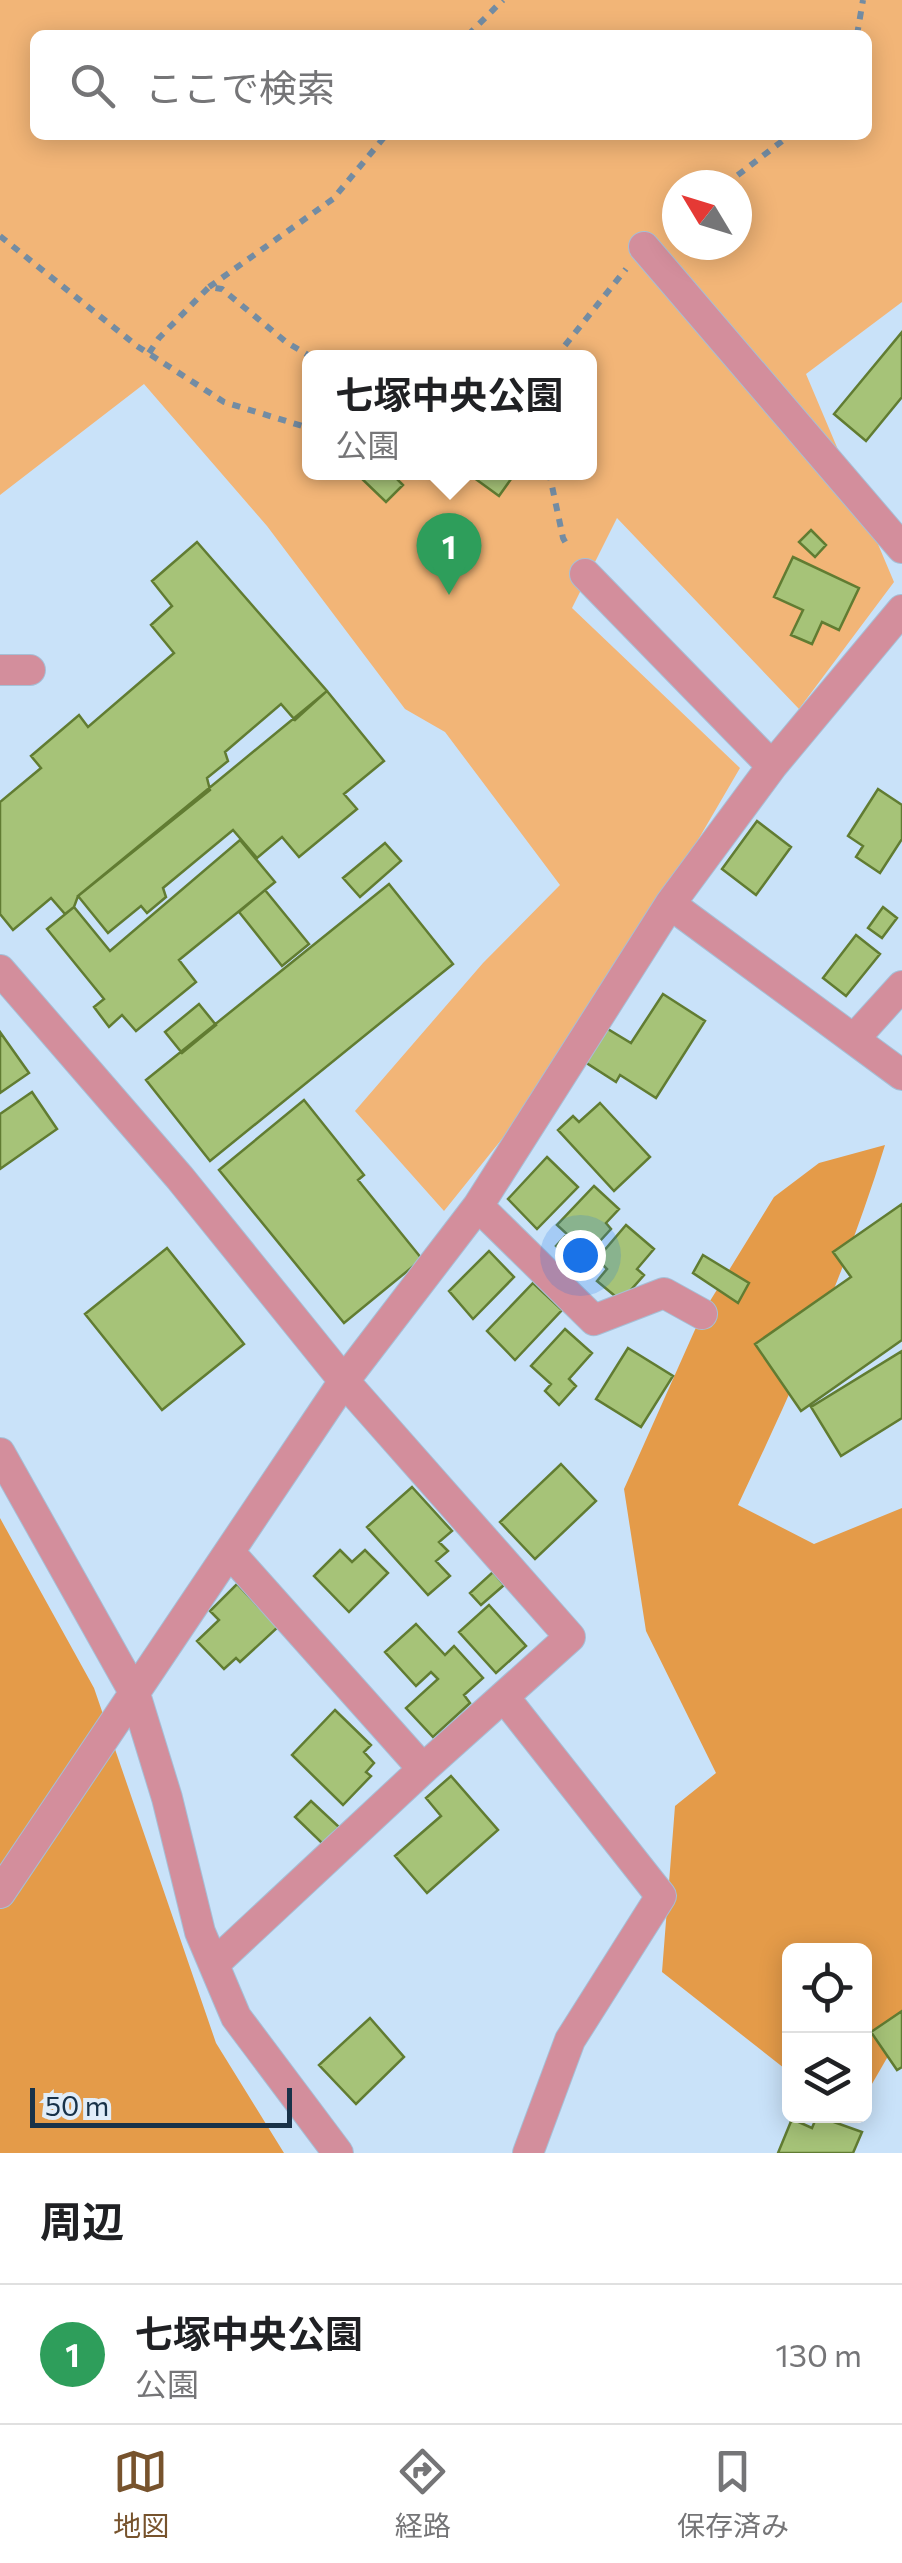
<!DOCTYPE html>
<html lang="ja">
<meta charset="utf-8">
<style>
body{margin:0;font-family:Commissioner,"Noto Sans JP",sans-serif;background:#f6f6f6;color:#202124}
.controls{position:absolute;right:30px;bottom:30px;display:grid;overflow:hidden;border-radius:15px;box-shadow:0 5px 25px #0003}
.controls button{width:90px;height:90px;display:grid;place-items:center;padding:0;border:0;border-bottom:2px solid #e0e0e0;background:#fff;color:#202124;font:50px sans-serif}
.compass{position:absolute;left:662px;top:170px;width:90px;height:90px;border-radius:50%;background:#fff;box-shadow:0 5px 25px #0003;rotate:308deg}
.scale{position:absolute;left:30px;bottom:25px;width:262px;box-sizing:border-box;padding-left:10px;border:5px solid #183249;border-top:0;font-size:28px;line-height:35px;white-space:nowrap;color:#183249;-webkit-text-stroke:8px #e1edf9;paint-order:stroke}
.you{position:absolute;left:580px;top:1255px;width:35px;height:35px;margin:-25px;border:8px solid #fff;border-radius:50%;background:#1a73e8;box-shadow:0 0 0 15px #1a73e833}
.badge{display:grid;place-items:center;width:65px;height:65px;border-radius:50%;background:#77532d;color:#fff;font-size:32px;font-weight:700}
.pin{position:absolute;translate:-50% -82px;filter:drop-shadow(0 2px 5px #0008)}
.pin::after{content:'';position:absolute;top:52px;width:35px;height:30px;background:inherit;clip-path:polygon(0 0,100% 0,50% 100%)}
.popup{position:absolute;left:302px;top:350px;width:295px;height:130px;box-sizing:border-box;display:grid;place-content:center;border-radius:15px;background:#fff;filter:drop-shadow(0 2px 8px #0005);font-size:32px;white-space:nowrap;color:#757577}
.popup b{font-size:38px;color:#202124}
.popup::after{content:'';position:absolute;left:50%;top:100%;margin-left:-20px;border:20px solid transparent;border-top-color:#fff}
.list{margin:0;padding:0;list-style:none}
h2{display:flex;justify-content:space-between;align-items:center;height:130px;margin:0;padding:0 40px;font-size:42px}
h2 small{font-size:32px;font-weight:400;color:#757577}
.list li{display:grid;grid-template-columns:65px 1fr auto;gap:30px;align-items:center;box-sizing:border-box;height:140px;padding:0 40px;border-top:2px solid #e0e0e0}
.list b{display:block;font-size:38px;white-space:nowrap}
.list p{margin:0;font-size:32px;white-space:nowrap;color:#757577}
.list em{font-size:32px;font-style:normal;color:#757577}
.icon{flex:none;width:55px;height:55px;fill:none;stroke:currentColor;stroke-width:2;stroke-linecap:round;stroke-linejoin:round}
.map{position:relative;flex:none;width:902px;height:2153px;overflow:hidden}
.search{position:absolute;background:#fff;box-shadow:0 5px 25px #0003;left:30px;right:30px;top:30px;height:110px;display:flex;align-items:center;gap:25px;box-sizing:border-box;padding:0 35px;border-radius:15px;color:#757577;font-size:38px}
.sheet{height:270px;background:#fff}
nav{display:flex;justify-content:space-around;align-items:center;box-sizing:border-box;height:140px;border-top:2px solid #e0e0e0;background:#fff;font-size:28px;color:#757577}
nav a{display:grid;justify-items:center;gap:5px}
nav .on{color:#77532d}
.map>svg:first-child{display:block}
.green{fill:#f2b577;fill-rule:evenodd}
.forest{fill:#e49b49}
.building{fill:#a6c378;stroke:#617c32;stroke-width:2.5}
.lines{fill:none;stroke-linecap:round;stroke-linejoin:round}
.minor-casing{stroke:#a6bfd6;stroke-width:32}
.path{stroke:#738ca3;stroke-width:6;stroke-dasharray:8 8;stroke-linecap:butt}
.minor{stroke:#d38e9c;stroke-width:30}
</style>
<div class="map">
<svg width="902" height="2153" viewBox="0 0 902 2153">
<rect width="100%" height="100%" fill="#c9e2f9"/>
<path class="green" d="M0,0H902V302L806,374L894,582L799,709L617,518L572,608L740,768L580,1042L444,1211L355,1111L483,963L560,885L445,732L405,709L267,526L144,384L0,495ZM35,35H867V135H35ZM677,185H737V245H677ZM309,358H589V472H309Z"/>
<path class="forest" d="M885,1145C847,1270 794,1386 738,1505L814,1544L902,1508V2032L865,2096L864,1950H790L789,2072L662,1972L675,1806L716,1773L646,1631L624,1489L702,1314L774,1197L819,1163Z
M0,1518L94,1688L216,2043L284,2153H0Z"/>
<path class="building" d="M902,332V397L866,441L834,414Z
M365,472H390L403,485L386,502L360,477Z
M466,472H516L499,496Z
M811,530L826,545L815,557L799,542Z
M197,542L327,691L295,720L281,704L225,752L228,761L207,778L210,790L78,896L74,907L65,914L51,898L13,930L0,914V802L41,768L31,756L79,715L88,727L174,653L151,625L172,606L152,581Z
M793,557L859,588L839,630L822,622L812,644L791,635L803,610L774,597Z
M327,691L384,761L344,794L357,809L299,857L282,837L257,858L233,830L163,888L166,897L147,913L141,906L108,933L78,896Z
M878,789L902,805V839L880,873L856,857L863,846L848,836Z
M757,821L791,847L756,895L722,869Z
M240,840L275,882L179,960L196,982L136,1031L122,1015L109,1027L94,1007L104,999L47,929L74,907L110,951Z
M385,843L401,861L360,897L343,878Z
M389,884L453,964L210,1161L146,1080Z
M265,890L309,944L282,966L239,912Z
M883,907L897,918L882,938L868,928Z
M856,935L880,954L846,996L823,978Z
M663,994L705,1021L656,1098L620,1075L616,1082L585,1062L606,1028L631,1043Z
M199,1004L216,1025L182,1053L165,1032Z
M0,1032L29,1073L0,1093Z
M32,1092L57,1129L0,1169V1114Z
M304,1100L364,1175L358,1180L422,1259L344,1323L219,1170Z
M600,1103L650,1157L614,1191L558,1130L573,1116L579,1122Z
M547,1157L578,1187L537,1229L508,1199Z
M594,1186L619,1209L606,1223L611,1229L577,1266L556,1246L567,1234L557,1225Z
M902,1204V1340L801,1411L755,1344L851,1277L833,1252Z
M626,1225L654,1249L637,1269L644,1275L621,1301L597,1281L607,1269L597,1259Z
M167,1248L244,1344L162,1410L85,1314Z
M489,1251L514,1277L473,1319L449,1291Z
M703,1255L749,1283L738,1303L693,1273Z
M533,1283L562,1310L515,1360L487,1331Z
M565,1329L592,1353L569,1379L576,1386L559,1405L545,1391L551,1384L531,1366Z
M628,1348L673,1376L641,1427L596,1399Z
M902,1351V1418L841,1456L811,1407Z
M561,1464L596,1501L535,1559L500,1522Z
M412,1487L452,1531L439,1542L448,1551L436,1561L450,1576L428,1595L367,1527Z
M340,1550L352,1562L365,1550L388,1573L349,1612L314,1576Z
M493,1572L504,1585L481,1605L470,1593Z
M237,1584L278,1627L240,1662L236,1658L224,1669L197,1641L219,1620L210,1611Z
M489,1605L526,1646L496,1673L459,1632Z
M416,1624L445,1655L454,1646L483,1678L464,1695L470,1703L433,1737L406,1708L438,1679L431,1672L416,1686L385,1652Z
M335,1710L371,1745L364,1752L374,1763L366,1772L371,1776L343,1805L292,1755Z
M451,1776L498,1830L427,1893L395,1856L441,1816L426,1798Z
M311,1801L339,1827L323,1844L295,1817Z
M902,2011V2067L897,2070L871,2032Z
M370,2018L404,2057L356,2104L319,2065Z
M817,2116L862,2132L853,2153H778L792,2119L812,2128Z"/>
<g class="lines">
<g class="minor-casing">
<path id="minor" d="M644,247L902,548
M585,574L772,766
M0,670H30
M670,904L902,1075
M0,970L180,1178L344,1381L570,1637L423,1769L230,1553
M854,1039L902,986
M478,1206L594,1320L664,1293L702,1314
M0,1453L135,1694L167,1798L200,1932L236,2017L338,2153
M504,1697L661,1896L570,2040L528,2153
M0,1893L344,1381L478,1206L670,904L772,766L902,610
M214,1964L423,1769"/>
</g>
<path class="path" d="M468,35L503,0
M857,35L863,0
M725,185L790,135
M0,236L137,346L224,402L309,428
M209,287L333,199L386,135
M149,353L159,338L209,287L222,289L286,342L313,358
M555,358L626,269
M549,472L563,538L568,547"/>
<use href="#minor" class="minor"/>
</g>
</svg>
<div class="controls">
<button><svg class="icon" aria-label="locate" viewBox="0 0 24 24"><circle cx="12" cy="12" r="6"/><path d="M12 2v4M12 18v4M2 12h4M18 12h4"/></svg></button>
<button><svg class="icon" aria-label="layers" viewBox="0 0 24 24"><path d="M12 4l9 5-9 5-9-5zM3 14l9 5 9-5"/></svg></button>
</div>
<svg class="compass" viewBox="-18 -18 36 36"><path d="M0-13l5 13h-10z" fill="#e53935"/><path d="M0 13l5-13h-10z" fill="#757577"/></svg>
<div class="scale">50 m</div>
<div class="you"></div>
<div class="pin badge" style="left:449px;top:595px;background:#2e9e5b">1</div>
<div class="popup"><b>七塚中央公園</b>公園</div>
<div class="search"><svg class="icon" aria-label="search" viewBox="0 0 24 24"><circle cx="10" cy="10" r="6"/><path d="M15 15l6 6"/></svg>ここで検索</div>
</div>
<section class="sheet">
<h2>周辺<small></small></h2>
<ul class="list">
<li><span class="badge" style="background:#2e9e5b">1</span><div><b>七塚中央公園</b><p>公園</p></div><em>130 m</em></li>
</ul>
</section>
<nav>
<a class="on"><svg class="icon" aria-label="map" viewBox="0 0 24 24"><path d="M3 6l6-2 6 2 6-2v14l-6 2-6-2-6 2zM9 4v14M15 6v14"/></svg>地図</a>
<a><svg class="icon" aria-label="directions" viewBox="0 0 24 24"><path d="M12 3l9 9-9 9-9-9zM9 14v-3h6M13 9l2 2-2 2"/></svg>経路</a>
<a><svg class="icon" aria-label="saved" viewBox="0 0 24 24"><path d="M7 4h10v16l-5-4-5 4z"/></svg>保存済み</a>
</nav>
